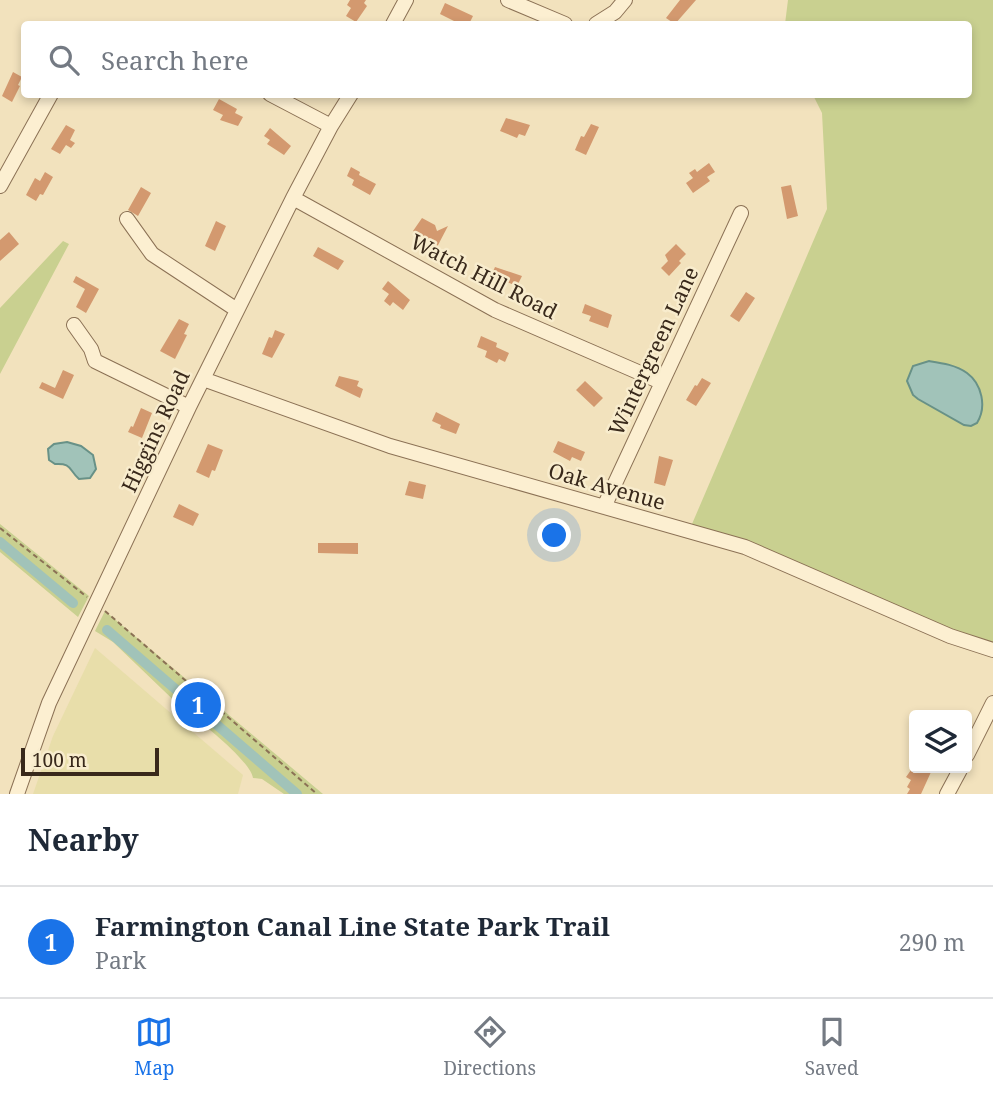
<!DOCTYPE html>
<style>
body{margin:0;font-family:"Noto Serif",serif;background:#f2f2f3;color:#1f2937}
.controls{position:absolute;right:21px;bottom:21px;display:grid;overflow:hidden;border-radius:7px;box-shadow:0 4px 10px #0003}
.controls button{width:63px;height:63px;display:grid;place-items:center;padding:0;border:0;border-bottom:2px solid #e0e1e3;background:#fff;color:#1f2937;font:35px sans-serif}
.scale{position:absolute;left:21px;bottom:18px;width:138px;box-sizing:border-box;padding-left:7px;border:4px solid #39291b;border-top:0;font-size:19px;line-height:24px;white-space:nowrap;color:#39291b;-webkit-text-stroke:5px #f8eccd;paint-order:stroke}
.you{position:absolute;left:555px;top:536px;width:24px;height:24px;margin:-18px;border:5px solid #fff;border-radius:50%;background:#1a73e8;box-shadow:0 0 0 10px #1a73e833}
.badge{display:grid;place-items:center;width:46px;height:46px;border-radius:50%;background:#1a73e8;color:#fff;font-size:23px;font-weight:700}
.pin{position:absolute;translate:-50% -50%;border:4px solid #fff;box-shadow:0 2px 7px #0006}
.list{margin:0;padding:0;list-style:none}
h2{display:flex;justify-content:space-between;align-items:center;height:91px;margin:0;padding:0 28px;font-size:30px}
h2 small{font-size:23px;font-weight:400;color:#747a83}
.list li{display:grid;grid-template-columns:46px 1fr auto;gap:21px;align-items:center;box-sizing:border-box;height:112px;padding:0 28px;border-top:2px solid #e0e1e3}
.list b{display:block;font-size:26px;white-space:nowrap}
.list p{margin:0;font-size:23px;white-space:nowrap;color:#747a83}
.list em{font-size:23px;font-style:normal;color:#747a83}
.icon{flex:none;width:38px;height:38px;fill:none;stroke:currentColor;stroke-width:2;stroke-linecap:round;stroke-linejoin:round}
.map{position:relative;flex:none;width:993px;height:794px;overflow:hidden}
.search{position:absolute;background:#fff;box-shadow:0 4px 10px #0003;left:21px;right:21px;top:21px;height:77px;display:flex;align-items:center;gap:18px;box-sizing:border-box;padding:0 24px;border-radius:7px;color:#747a83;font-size:26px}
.sheet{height:203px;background:#fff}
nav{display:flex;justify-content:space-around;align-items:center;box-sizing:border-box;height:98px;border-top:2px solid #e0e1e3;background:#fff;font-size:19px;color:#747a83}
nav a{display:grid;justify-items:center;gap:4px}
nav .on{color:#1a73e8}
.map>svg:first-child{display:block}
.farmland{fill:#e8deaa}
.green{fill:#c9d090;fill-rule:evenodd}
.water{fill:#a1c3b9;stroke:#689187;stroke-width:2}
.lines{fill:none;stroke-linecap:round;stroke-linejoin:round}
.canal{stroke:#a1c3b9;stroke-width:10}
.building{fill:#d3996f}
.minor-casing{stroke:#8b7155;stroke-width:16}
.path{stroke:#8b7155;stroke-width:2;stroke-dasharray:5 3.5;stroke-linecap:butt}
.minor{stroke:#fcefd1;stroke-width:14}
.labels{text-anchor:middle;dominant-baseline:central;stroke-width:5;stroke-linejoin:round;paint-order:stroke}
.street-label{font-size:21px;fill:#39291b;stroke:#f8eccd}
</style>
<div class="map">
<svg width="993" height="794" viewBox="0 0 993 794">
<rect width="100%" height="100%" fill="#f2e2bd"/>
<path class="farmland" d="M95,648L243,775L238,794H33L53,736Z"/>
<path class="green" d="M788,0H993V650L689,531L827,209L822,113L813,95L968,94V24H785ZM929,361L947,364L981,394L980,417L942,411L918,399L913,366Z
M63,241L69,244L0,374V308Z
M0,524L89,596L78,617L0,552Z
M105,611L323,794H284L262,779L253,778C251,762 201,721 187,713L113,642L95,631Z"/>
<path class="water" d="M929,361C942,363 956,365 967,373C982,384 987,407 977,423L971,426L964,425L918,399L913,395L907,381L913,366Z
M67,442L81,446L93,455L96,469L90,478L79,479C68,469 72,463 55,464L49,460L48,449L54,444Z"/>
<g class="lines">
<path class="canal" d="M0,542L73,603
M107,630L297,794"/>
</g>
<path class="building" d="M350,0H366L364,3L367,6L356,22L346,16L351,8L347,5Z
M680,0H696L675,24L666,18Z
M445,3L473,16L469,24L458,23L440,14Z
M13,72L22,77L18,85L20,86L12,102L2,96Z
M219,99L237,109L235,113L243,117L238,126L220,120L223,115L213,110Z
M506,118L530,125L525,136L519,134L517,138L500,131Z
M591,124L599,127L586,155L575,150L581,136L584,137Z
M66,125L75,130L70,140L75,143L71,148L66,145L60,154L51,149Z
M270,128L291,146L284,155L267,144L270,140L264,136Z
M709,163L715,172L707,177L710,181L693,193L686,183L693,178L689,173L695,169L697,172Z
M351,167L360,172L359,175L376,184L370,195L352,185L354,180L347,176Z
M45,172L53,177L43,195L40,194L36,201L26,195L35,178L40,181Z
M791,185L798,216L787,219L781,187Z
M141,187L151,193L138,216L128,210Z
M422,218L435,225L437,231L448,226L437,247L413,231Z
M216,221L226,226L215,251L205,246Z
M9,232L19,244L0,261V240Z
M676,244L686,254L679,261L681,263L669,276L661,268L668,261L665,255Z
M318,247L344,261L338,270L313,256Z
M495,267L522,276L517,286L491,276Z
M76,276L99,289L86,313L76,307L85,289L73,282Z
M388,281L410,300L403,310L393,302L390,306L384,301L389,294L382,289Z
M746,292L755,298L739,322L730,316Z
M585,304L612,315L608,328L589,321L591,316L582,313Z
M179,319L189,324L184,334L187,335L175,359L160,351Z
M275,330L285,334L272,358L262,354L269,337L272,338Z
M481,336L497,343L496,347L509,353L505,362L499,359L497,363L485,357L487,351L477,347Z
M63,370L74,375L63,399L39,388L42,382L55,388Z
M339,376L359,381L357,386L363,389L360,398L335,386Z
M702,378L711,383L696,406L686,400L695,385L697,386Z
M585,381L603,398L594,407L576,390Z
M141,408L152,413L142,438L128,432L131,426L133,427Z
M436,412L460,424L456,434L440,428L441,425L432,421Z
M558,441L585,452L581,461L572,457L570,461L553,452Z
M208,444L223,450L215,471L212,470L209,478L196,472Z
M659,456L673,460L665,486L654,483Z
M409,481L426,485L423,499L405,495Z
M179,504L199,514L193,526L173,517Z
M318,543H358V554L318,553Z
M916,768H924L931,772L921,794H907L910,789L907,787L911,780L906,777L911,770L913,772Z"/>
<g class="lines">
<g class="minor-casing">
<path id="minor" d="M508,0L565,24
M393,24L406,0
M596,24L615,12L625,0
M270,94L331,126
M0,186L51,94
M293,198L495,310L661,382
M127,219L152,254L237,310
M74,325L91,349L95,361L189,407
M203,379L390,446L745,547L950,636L993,650
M604,507L741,213
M967,755L993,703
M17,794L49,703L189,407L293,198L331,126L351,94
M947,794L961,768"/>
</g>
<path class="path" d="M0,528L87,597
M105,611L317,794"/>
<use href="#minor" class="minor"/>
</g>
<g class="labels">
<g class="street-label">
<text transform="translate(484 276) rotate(27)">Watch Hill Road</text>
<text transform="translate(653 351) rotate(-65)">Wintergreen Lane</text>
<text transform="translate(155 431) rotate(-65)">Higgins Road</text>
<text transform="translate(607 486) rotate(16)">Oak Avenue</text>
</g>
</g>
</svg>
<div class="controls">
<button><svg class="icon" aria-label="layers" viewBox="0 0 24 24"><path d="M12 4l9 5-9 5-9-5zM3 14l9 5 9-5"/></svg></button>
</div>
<div class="scale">100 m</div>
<div class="you"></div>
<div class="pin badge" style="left:198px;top:705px">1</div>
<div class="search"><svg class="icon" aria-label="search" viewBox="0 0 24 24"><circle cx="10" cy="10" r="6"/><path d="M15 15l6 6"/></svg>Search here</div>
</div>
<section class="sheet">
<h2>Nearby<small></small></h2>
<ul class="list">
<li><span class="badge">1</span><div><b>Farmington Canal Line State Park Trail</b><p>Park</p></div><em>290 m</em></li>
</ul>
</section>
<nav>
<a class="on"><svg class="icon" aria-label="map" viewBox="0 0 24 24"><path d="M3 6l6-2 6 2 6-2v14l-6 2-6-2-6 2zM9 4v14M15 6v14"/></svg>Map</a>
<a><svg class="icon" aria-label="directions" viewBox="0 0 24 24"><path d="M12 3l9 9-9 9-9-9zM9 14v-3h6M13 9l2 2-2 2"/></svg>Directions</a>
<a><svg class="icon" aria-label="saved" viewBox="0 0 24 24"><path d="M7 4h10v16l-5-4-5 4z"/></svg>Saved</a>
</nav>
